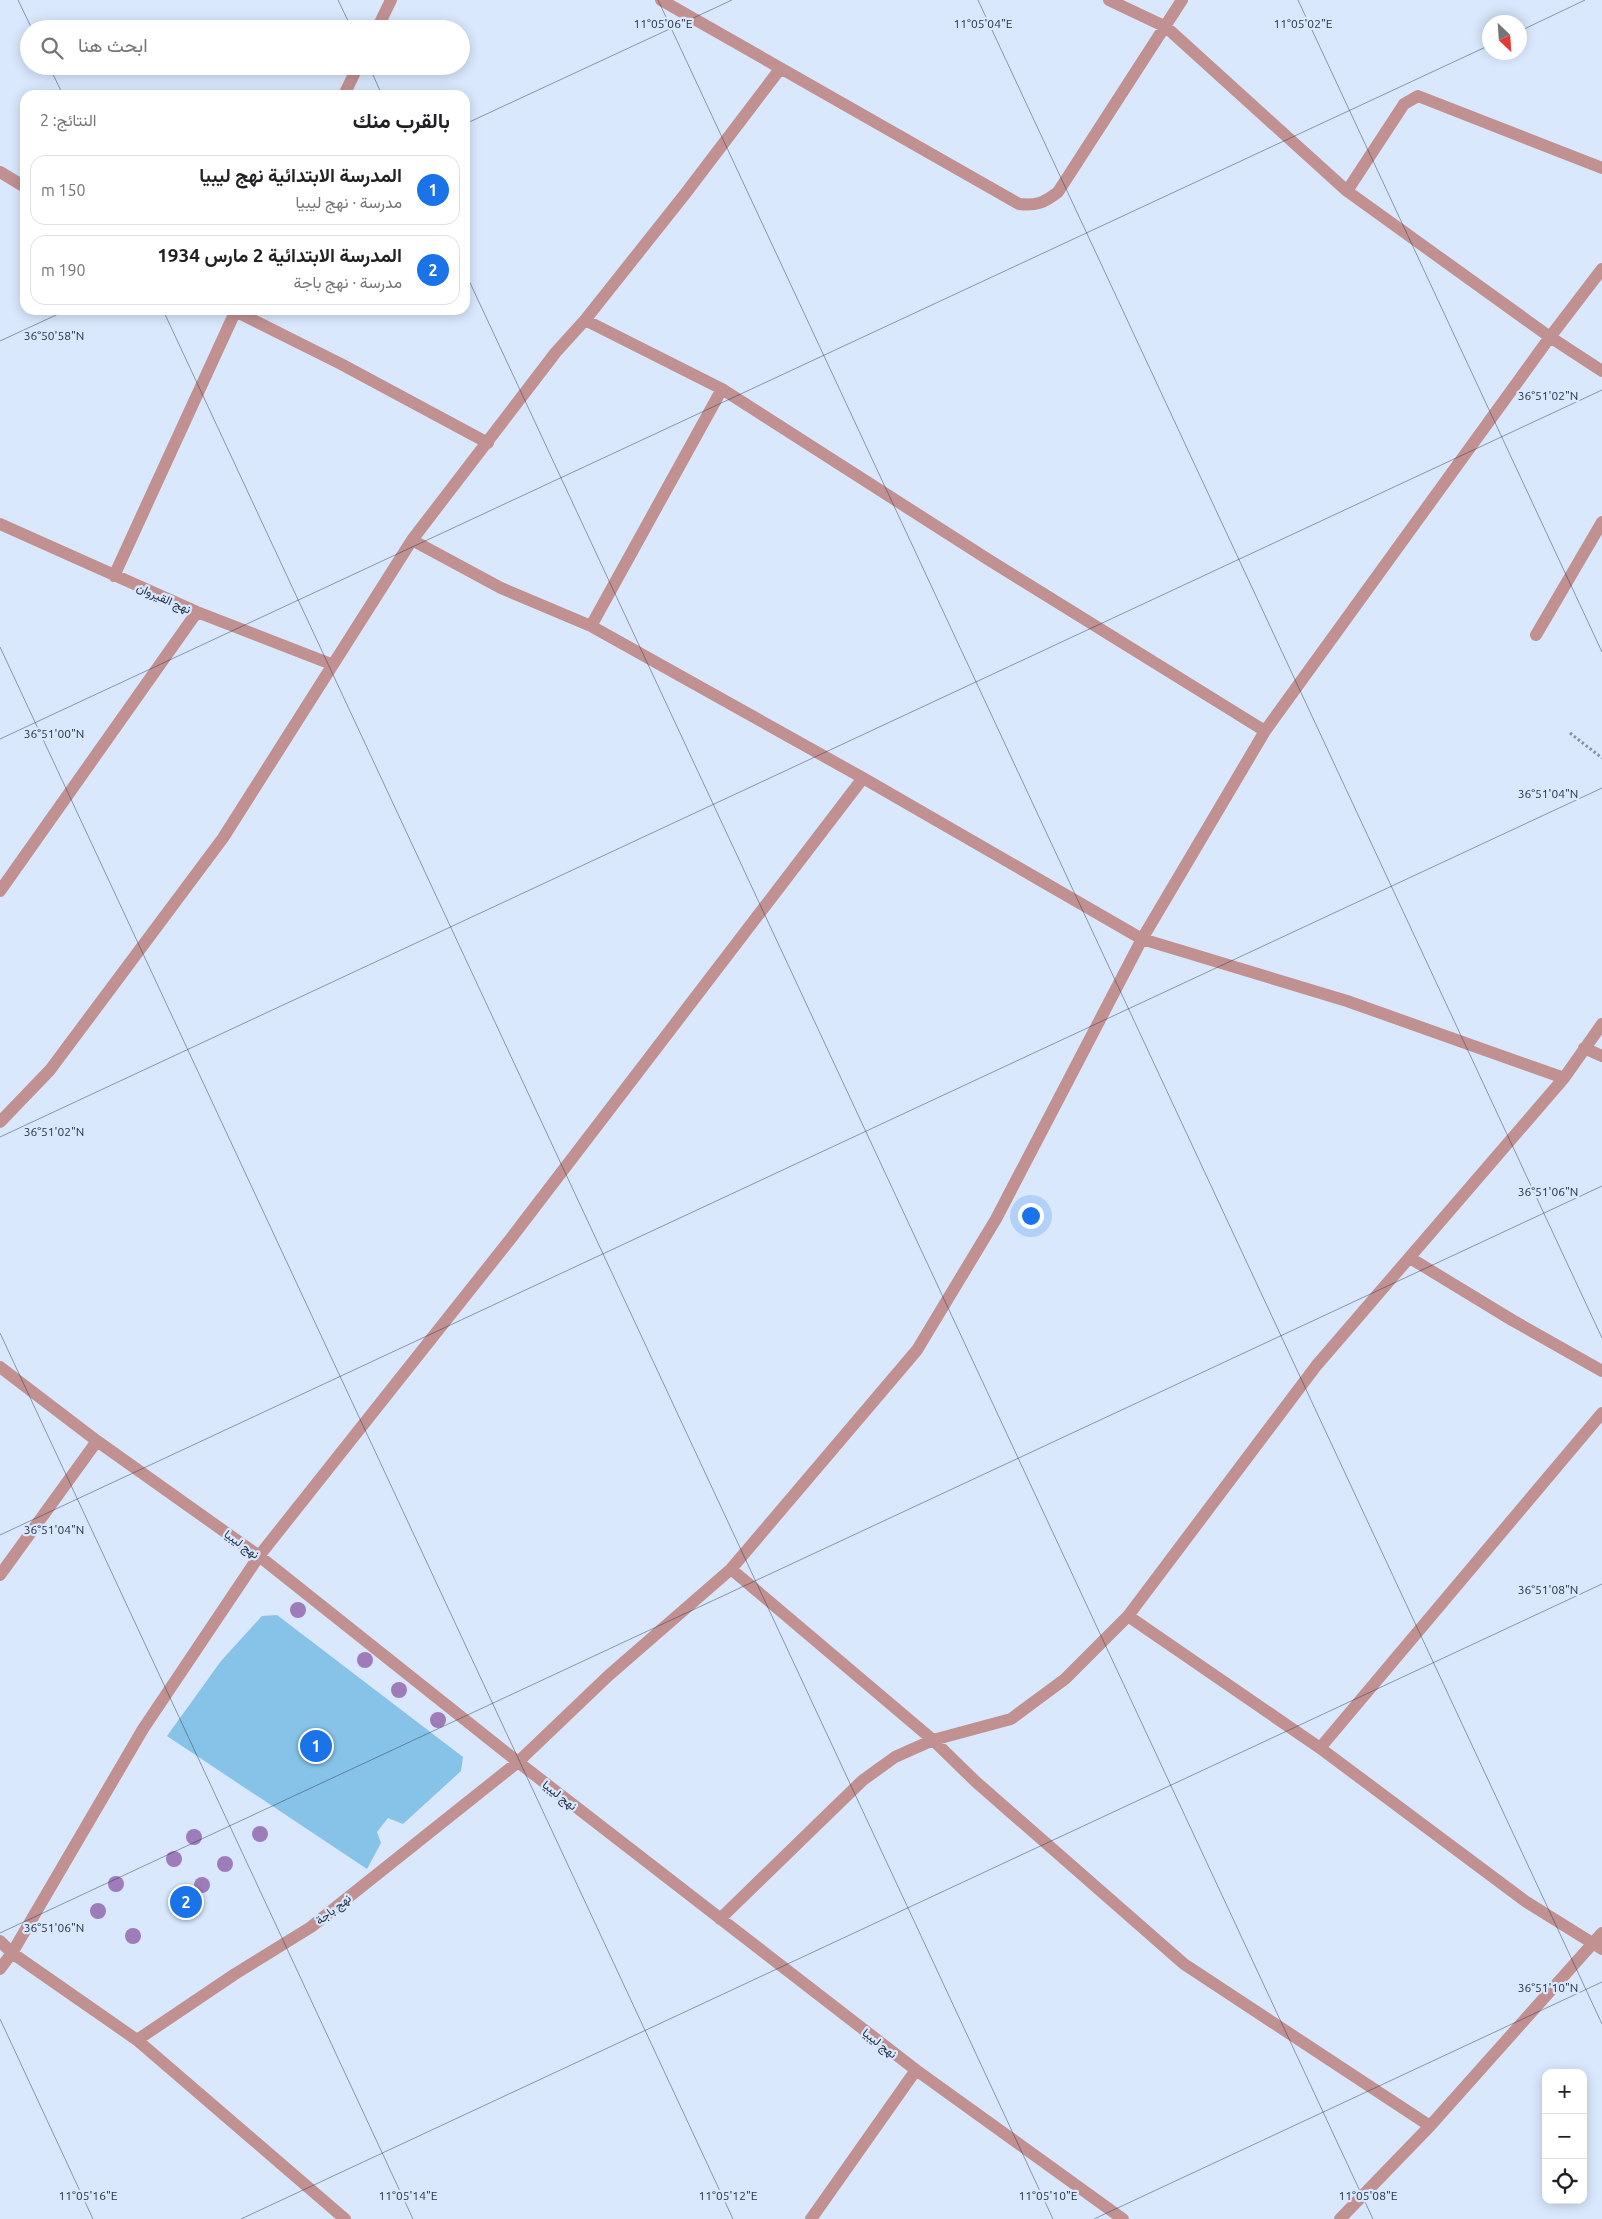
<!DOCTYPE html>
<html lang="ar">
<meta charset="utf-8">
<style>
body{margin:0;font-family:Ubuntu,Vazirmatn,sans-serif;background:#f2f2f2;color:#202124;direction:rtl}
.controls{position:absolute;right:15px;bottom:15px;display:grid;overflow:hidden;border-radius:10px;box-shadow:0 2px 12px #0003}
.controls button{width:45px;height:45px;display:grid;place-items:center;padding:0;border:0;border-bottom:1px solid #e0e0e0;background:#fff;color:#202124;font:25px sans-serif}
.compass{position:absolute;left:1482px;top:15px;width:45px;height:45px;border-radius:50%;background:#fff;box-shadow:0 2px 12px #0003;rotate:155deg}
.you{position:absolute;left:1030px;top:1215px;width:18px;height:18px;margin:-12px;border:4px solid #fff;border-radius:50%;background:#1a73e8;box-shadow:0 0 0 8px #1a73e833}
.badge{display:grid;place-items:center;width:32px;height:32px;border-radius:50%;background:#1a73e8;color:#fff;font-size:16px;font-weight:700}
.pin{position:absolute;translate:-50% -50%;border:2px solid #fff;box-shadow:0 1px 5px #0006}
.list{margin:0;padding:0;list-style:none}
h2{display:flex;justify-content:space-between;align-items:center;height:65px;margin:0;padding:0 20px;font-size:21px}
h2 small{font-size:16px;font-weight:400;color:#757577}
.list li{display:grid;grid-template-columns:32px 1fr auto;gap:15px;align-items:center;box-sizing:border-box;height:70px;margin:0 10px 10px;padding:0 10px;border:1px solid #e0e0e0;border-radius:15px}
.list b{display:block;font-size:19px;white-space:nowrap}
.list p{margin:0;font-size:16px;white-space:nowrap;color:#757577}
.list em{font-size:16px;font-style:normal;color:#757577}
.icon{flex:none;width:28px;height:28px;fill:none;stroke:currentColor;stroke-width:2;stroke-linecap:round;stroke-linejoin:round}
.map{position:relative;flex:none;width:1602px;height:2219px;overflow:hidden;direction:ltr}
.search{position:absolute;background:#fff;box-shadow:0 2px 12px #0003;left:20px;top:20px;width:450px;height:55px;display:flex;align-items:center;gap:12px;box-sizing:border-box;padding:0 18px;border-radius:28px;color:#757577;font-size:19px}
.panel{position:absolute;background:#fff;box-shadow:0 2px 12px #0003;left:20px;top:90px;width:450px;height:225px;border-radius:15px;direction:rtl}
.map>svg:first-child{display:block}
.building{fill:#87c3e8}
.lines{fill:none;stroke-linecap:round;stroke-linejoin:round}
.path{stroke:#8493a8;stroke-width:3;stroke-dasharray:2.5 2.5;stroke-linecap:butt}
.street{stroke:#c19192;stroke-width:12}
.tree{fill:#9e7cba}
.ticks{fill:none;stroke:#233245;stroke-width:1;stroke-opacity:0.45}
.labels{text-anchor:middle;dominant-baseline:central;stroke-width:4.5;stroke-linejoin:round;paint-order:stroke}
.street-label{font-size:12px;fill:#233245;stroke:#d9e8fd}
.ticks-label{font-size:12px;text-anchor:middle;fill:#233245;stroke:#d9e8fd;stroke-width:4.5;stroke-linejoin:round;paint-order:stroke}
</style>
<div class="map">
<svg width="1602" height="2219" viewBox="0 0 1602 2219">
<rect width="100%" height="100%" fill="#d9e8fd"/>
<path class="building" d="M277,1615L463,1757L461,1771L403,1824L388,1818L377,1832L381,1843L367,1869L167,1736L221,1661L262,1616Z"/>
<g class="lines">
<path class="path" d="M1570,733L1602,758"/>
<path class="street" d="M661,0L1019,204C1036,206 1044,203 1058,192L1182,0
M1109,0L1166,27L1347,191L1550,337L1602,371
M377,29L391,0
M344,95L358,66
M0,172L25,187
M1347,191L1404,104L1418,96L1602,168
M233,310L341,364L488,443
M585,320L685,194L780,69
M0,524L197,612L331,664
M412,540L501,588L591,626L863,778L1142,939L1347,1001L1564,1078
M114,576L236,310
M591,626L722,389
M1536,635L1602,522
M0,891L197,612
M1584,1048L1602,1056
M0,1122L50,1070L223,838L412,540L556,352L585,320L722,389L989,560L1265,731
M1410,1258L1512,1320L1602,1371
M0,1367L97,1441L259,1556L518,1762L916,2070L1123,2219
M731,1569L933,1740L975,1781L1184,1964L1430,2126
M0,1575L97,1441
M1128,1616L1320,1748L1525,1901L1602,1949
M1320,1748L1602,1413
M720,1919L863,1780L895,1757L933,1740L1011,1719L1065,1679L1128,1616L1316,1366L1564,1078L1602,1024
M0,1941L12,1953L137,2040L345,2219
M0,1969L12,1953L143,1729L259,1556L512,1237L863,778
M137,2040L235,1974L311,1927L518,1762L608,1676L731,1569L917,1350L996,1219L1142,939L1265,731L1550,337L1602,269
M811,2219L916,2070
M1340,2219L1430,2126L1602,1933"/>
</g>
<g class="tree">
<circle cx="298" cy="1610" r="8"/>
<circle cx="365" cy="1660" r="8"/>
<circle cx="399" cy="1690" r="8"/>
<circle cx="438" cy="1720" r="8"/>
<circle cx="260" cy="1834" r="8"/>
<circle cx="194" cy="1837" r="8"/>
<circle cx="174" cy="1859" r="8"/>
<circle cx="225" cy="1864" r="8"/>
<circle cx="116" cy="1884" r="8"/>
<circle cx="202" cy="1885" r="8"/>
<circle cx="98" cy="1911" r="8"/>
<circle cx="133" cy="1936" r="8"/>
</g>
<path class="ticks" d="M18,0L32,29M338,0L352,29M658,0L1602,2024M978,0L1602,1338M1298,0L1602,652M1520,31L1585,0M49,66L63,95M369,66L382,95M465,124L732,0M465,272L1373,2219M163,310L1053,2219M0,341L67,310M0,647L733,2219M0,739L1490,45M0,1137L1602,390M0,1333L413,2219M0,1535L1602,788M0,1933L1602,1186M0,2019L93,2219M241,2219L1602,1584M1094,2219L1602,1982"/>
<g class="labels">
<g class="street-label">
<text transform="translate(164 598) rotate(24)">نهج القيروان</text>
<text transform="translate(242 1544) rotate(36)">نهج ليبيا</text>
<text transform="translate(560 1795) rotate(38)">نهج ليبيا</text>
<text transform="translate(333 1909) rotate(-38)">نهج باجة</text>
<text transform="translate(880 2043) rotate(38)">نهج ليبيا</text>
</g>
</g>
<g class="ticks-label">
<text x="663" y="28">11°05'06"E</text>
<text x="983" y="28">11°05'04"E</text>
<text x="1303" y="28">11°05'02"E</text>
<text x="54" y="340">36°50'58"N</text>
<text x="1548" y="400">36°51'02"N</text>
<text x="54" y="738">36°51'00"N</text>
<text x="1548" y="798">36°51'04"N</text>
<text x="54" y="1136">36°51'02"N</text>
<text x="1548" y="1196">36°51'06"N</text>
<text x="54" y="1534">36°51'04"N</text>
<text x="1548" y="1594">36°51'08"N</text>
<text x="54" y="1932">36°51'06"N</text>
<text x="1548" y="1992">36°51'10"N</text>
<text x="88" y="2200">11°05'16"E</text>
<text x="408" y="2200">11°05'14"E</text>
<text x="728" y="2200">11°05'12"E</text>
<text x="1048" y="2200">11°05'10"E</text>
<text x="1368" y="2200">11°05'08"E</text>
</g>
</svg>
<div class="controls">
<button>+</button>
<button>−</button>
<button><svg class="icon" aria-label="locate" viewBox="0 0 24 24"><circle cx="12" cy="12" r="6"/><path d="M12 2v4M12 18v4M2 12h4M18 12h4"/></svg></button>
</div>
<svg class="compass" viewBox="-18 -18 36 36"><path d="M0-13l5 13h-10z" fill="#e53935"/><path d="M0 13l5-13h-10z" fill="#757577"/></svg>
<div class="you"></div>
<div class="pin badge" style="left:316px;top:1746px">1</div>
<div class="pin badge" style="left:186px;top:1902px">2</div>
<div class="search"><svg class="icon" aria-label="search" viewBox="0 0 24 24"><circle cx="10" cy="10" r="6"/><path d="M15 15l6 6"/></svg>ابحث هنا</div>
<section class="panel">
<h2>بالقرب منك<small>النتائج: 2</small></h2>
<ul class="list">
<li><span class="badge">1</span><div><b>المدرسة الابتدائية نهج ليبيا</b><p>مدرسة · نهج ليبيا</p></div><em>150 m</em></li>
<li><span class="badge">2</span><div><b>المدرسة الابتدائية 2 مارس 1934</b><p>مدرسة · نهج باجة</p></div><em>190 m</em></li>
</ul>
</section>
</div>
